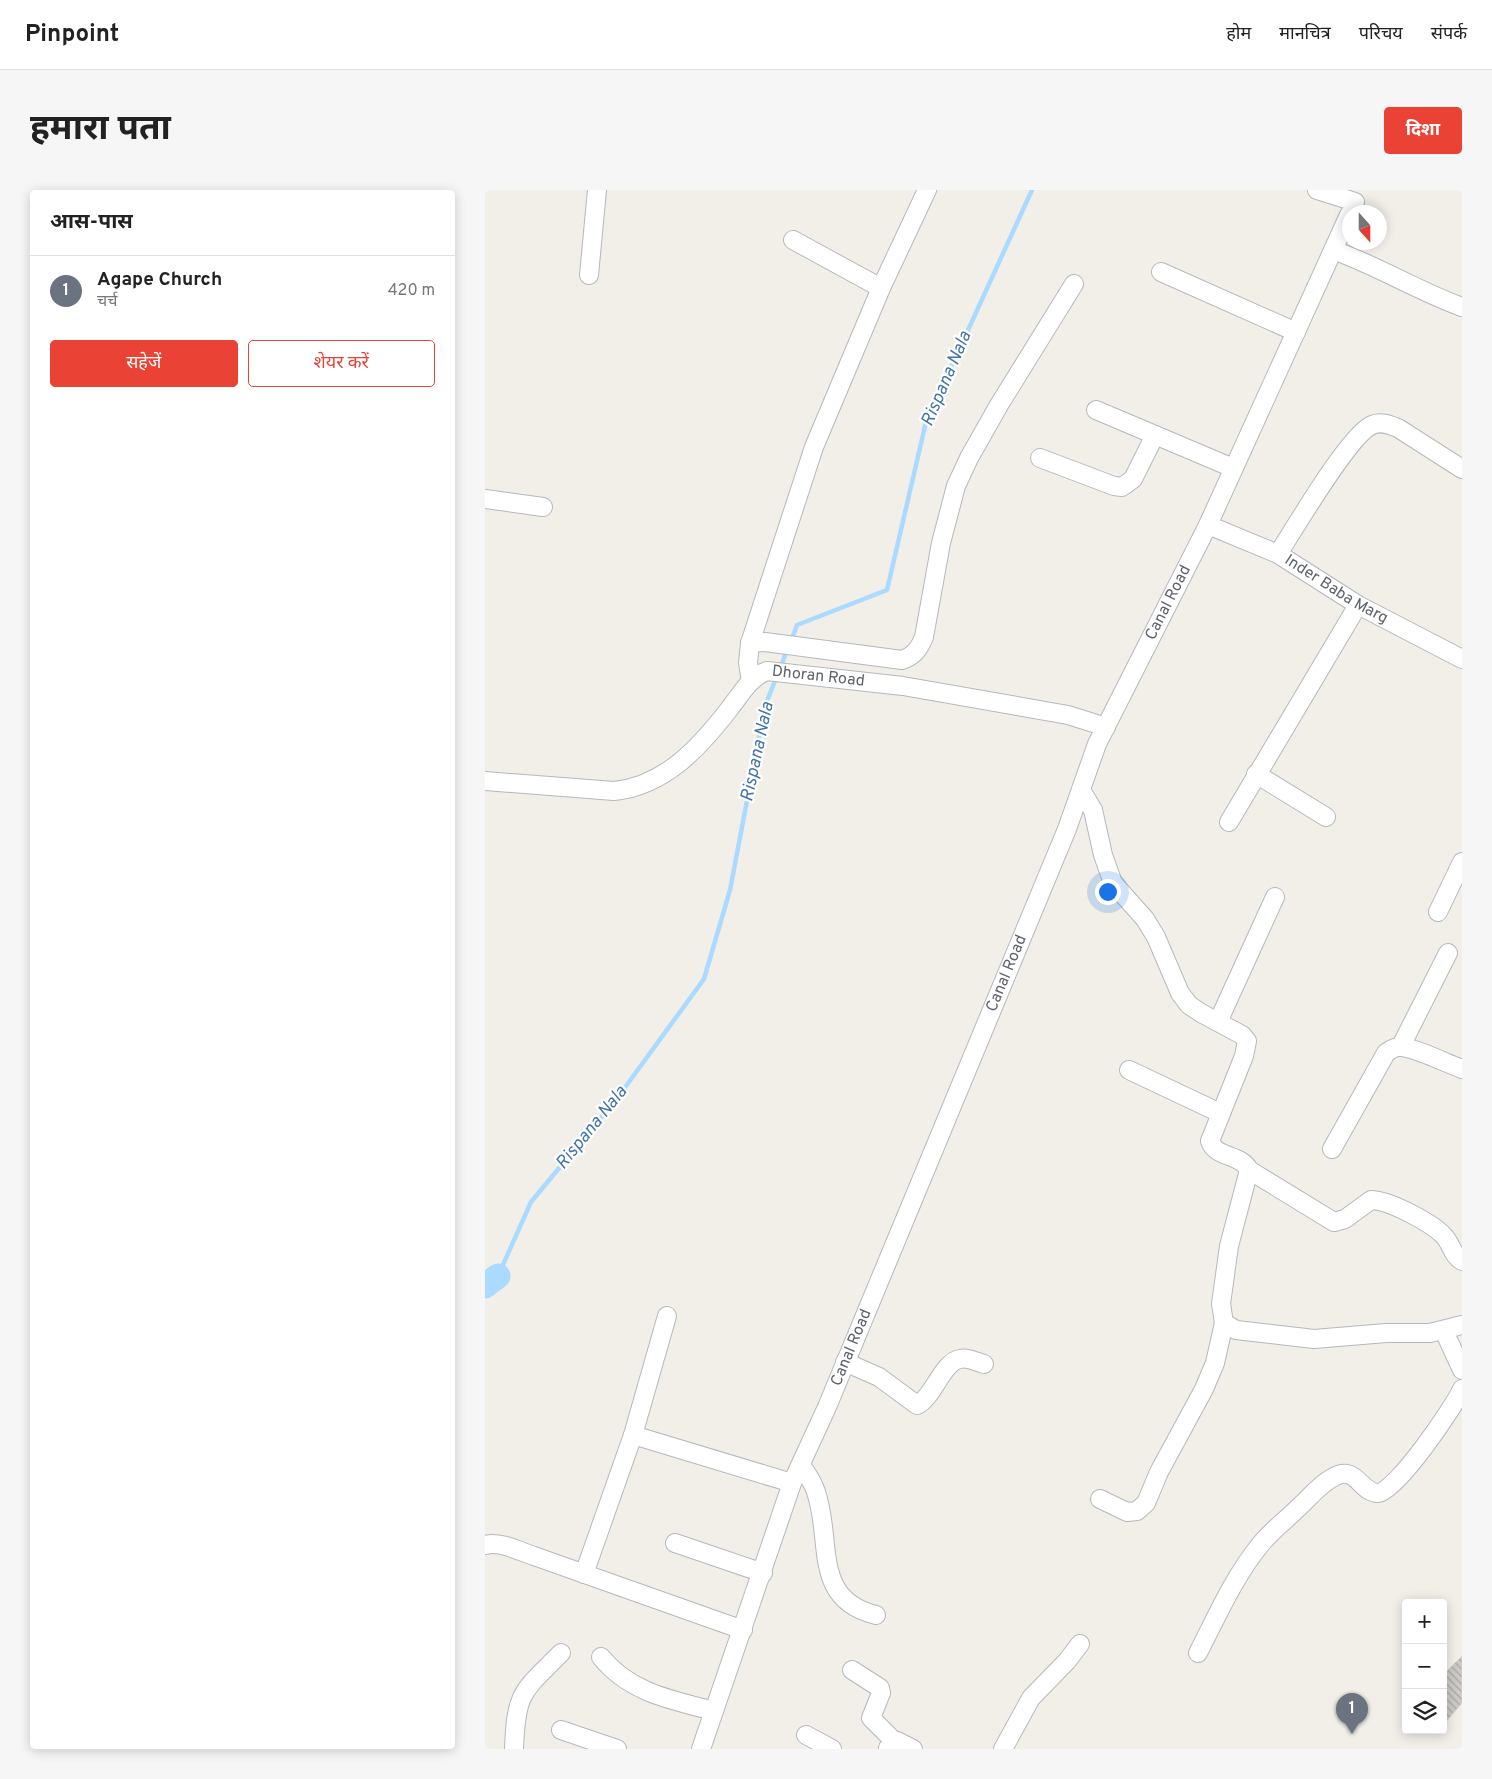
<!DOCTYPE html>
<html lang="hi">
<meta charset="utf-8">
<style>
body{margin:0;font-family:Overpass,"Noto Sans Devanagari",sans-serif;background:#f6f6f6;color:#222}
.controls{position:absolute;right:15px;bottom:15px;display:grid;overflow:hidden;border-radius:5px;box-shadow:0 2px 12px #0003}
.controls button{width:45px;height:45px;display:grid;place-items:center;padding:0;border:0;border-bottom:1px solid #e0e0e0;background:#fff;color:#222;font:25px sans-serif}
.compass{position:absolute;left:857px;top:15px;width:45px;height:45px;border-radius:50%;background:#fff;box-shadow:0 2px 12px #0003;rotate:159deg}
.you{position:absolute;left:622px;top:701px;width:18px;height:18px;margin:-12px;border:4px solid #fff;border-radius:50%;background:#1a73e8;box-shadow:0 0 0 8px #1a73e833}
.badge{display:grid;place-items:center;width:32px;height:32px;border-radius:50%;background:#ea4335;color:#fff;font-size:16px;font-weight:700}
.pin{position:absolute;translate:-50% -41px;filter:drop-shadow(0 1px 2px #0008)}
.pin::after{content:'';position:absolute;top:26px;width:18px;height:15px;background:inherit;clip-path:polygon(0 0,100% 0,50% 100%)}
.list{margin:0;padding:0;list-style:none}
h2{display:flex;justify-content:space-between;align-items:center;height:65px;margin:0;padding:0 20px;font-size:21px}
h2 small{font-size:16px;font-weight:400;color:#767676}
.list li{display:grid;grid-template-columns:32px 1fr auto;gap:15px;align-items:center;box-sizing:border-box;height:70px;padding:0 20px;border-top:1px solid #e0e0e0}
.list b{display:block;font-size:19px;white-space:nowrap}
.list p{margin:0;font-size:16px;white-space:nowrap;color:#767676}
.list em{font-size:16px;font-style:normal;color:#767676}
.actions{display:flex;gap:10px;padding:15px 20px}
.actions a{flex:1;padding:11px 0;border:1px solid #ea4335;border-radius:5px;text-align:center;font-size:18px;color:#ea4335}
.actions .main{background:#ea4335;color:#fff}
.icon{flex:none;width:28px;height:28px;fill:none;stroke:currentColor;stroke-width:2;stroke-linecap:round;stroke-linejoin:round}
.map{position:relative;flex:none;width:977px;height:1559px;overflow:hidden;border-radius:5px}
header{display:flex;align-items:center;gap:30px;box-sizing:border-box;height:70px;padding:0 25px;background:#fff;border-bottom:1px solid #e0e0e0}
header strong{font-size:24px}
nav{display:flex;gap:28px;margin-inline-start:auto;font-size:18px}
.intro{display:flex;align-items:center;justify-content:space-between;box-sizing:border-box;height:120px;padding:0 30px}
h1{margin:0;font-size:35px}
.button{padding:12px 22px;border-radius:5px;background:#ea4335;color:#fff;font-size:18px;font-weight:700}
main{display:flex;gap:30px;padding:0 30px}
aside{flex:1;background:#fff;border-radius:5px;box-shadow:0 2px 12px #0003}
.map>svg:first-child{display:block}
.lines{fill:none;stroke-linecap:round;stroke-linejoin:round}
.stream{stroke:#aadaff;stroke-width:4.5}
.river{stroke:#aadaff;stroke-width:25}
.building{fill:url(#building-back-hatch);stroke:#d6d1c6}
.minor-casing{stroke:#b5b8bc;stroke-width:20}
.minor{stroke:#fff;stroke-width:18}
.labels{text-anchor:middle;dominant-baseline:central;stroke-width:4.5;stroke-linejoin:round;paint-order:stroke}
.street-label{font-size:16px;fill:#5f6368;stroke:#fff}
.water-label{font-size:18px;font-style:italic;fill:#4174aa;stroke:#fff}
</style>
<header>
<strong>Pinpoint</strong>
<nav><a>होम</a><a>मानचित्र</a><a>परिचय</a><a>संपर्क</a></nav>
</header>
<div class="intro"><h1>हमारा पता</h1><a class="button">दिशा</a></div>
<main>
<aside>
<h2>आस-पास<small></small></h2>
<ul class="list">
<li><span class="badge" style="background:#6b7280">1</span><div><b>Agape Church</b><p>चर्च</p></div><em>420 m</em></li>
</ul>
<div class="actions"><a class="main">सहेजें</a><a>शेयर करें</a></div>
</aside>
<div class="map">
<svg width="977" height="1559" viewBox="0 0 977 1559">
<defs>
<pattern id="building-back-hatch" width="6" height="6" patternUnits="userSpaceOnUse" patternTransform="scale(1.25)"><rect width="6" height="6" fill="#cccac5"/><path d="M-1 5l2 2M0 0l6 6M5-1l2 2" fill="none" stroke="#a9a8a4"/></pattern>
</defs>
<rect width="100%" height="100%" fill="#f1efe8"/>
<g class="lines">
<path class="stream" d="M306,451L312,435L402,400L441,232L547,0
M295,479L302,460
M13,1086L46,1012L133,907L219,789L245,700L280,516L292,486"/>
<path class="river" d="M0,1096L13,1086"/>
</g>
<path class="building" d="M977,1466V1513L958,1535V1485Z"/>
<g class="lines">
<g class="minor-casing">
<g id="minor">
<path d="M832,0L870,12"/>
<path d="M308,50L396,98"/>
<path d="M848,60C893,76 933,101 977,117"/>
<path d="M676,82L811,142"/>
<path d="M104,85L112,0"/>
<path d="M611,220L748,278"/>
<path d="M555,268L629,296L637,297L648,289L670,245"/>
<path d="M0,309L58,317"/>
<path id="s1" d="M723,335L793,364L873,415L977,469"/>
<path d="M793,364C810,338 864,245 887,235C896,231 905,235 913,238L977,279"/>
<path d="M265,453L280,452L417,470C429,466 434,459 439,447L456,353L471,296L484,268L514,215L589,94"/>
<path d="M266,491L263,473L265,453L329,257L396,98L442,0"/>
<path d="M771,584L841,627"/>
<path id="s2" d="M0,591L129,601C180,596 215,557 245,518C256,504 265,487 282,481L418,496L583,525L621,537"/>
<path d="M596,600L608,620L618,665L628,693L660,729L671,747L695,803L704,815L716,823L757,845L762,851L759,866L725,951C730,968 757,964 764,980L744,1056L736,1114L739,1133L751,1140L829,1149L901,1143H945L977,1135"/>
<path d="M744,632L873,415"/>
<path d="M953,722L977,672"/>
<path d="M733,832L790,707"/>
<path d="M916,856L963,763"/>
<path d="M644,880L735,923"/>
<path d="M847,959L901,863C905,860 909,857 914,857C927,856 963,874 977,879"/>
<path d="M764,980L849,1032L860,1029L886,1010C904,1010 947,1033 959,1046C966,1053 967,1065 977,1071"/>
<path d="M959,1141L977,1180"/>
<path d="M360,1172L394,1187L432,1215C449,1207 457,1172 475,1169C482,1167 492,1172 499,1174"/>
<path d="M148,1245L182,1126"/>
<path d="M316,1275C322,1284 328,1292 331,1302C348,1351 326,1409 391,1425"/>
<path d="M615,1309L642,1322L652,1321L661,1313L674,1282L719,1199L730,1173L739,1133"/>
<path d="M190,1353L278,1383"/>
<path d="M0,1355C15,1351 34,1361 49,1366L258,1440"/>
<path d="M99,1384L148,1245L307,1293"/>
<path d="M713,1463C732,1426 749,1387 775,1355C786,1341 801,1330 813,1318C824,1308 834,1295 847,1288C871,1273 875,1303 893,1303C911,1302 969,1217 977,1199"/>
<path d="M116,1467C145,1503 187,1510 229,1521"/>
<path d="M367,1480L395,1498L396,1503L386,1528L410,1552"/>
<path d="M76,1540L132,1559"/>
<path d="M321,1545L347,1559"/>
<path d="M403,1558L412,1551L428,1559"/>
<path d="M29,1559C31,1502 37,1502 76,1463"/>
<path id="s3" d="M216,1559L307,1293L342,1217L582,639L612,554L723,335L864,25"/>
<path d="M518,1559L546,1508L582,1471L595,1454"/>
</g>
</g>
<use href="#minor" class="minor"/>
</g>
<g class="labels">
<g class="street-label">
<text stroke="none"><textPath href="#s1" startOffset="144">Inder Baba Marg</textPath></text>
<text stroke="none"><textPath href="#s3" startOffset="1239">Canal Road</textPath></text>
<text stroke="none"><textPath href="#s2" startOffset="381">Dhoran Road</textPath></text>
<text stroke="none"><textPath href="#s3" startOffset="834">Canal Road</textPath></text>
<text stroke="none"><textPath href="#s3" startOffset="429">Canal Road</textPath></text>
</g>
<g class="water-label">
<text transform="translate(462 189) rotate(-67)">Rispana Nala</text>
<text transform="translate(273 562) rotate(-78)">Rispana Nala</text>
<text transform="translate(107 938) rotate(-51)">Rispana Nala</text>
</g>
</g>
</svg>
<div class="controls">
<button>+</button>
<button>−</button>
<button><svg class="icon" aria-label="layers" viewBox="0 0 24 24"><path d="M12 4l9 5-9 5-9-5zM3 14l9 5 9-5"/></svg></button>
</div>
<svg class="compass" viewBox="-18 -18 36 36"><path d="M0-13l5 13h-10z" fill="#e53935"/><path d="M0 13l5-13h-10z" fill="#767676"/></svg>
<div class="you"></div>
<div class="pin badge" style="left:867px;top:1544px;background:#6b7280">1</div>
</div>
</main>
